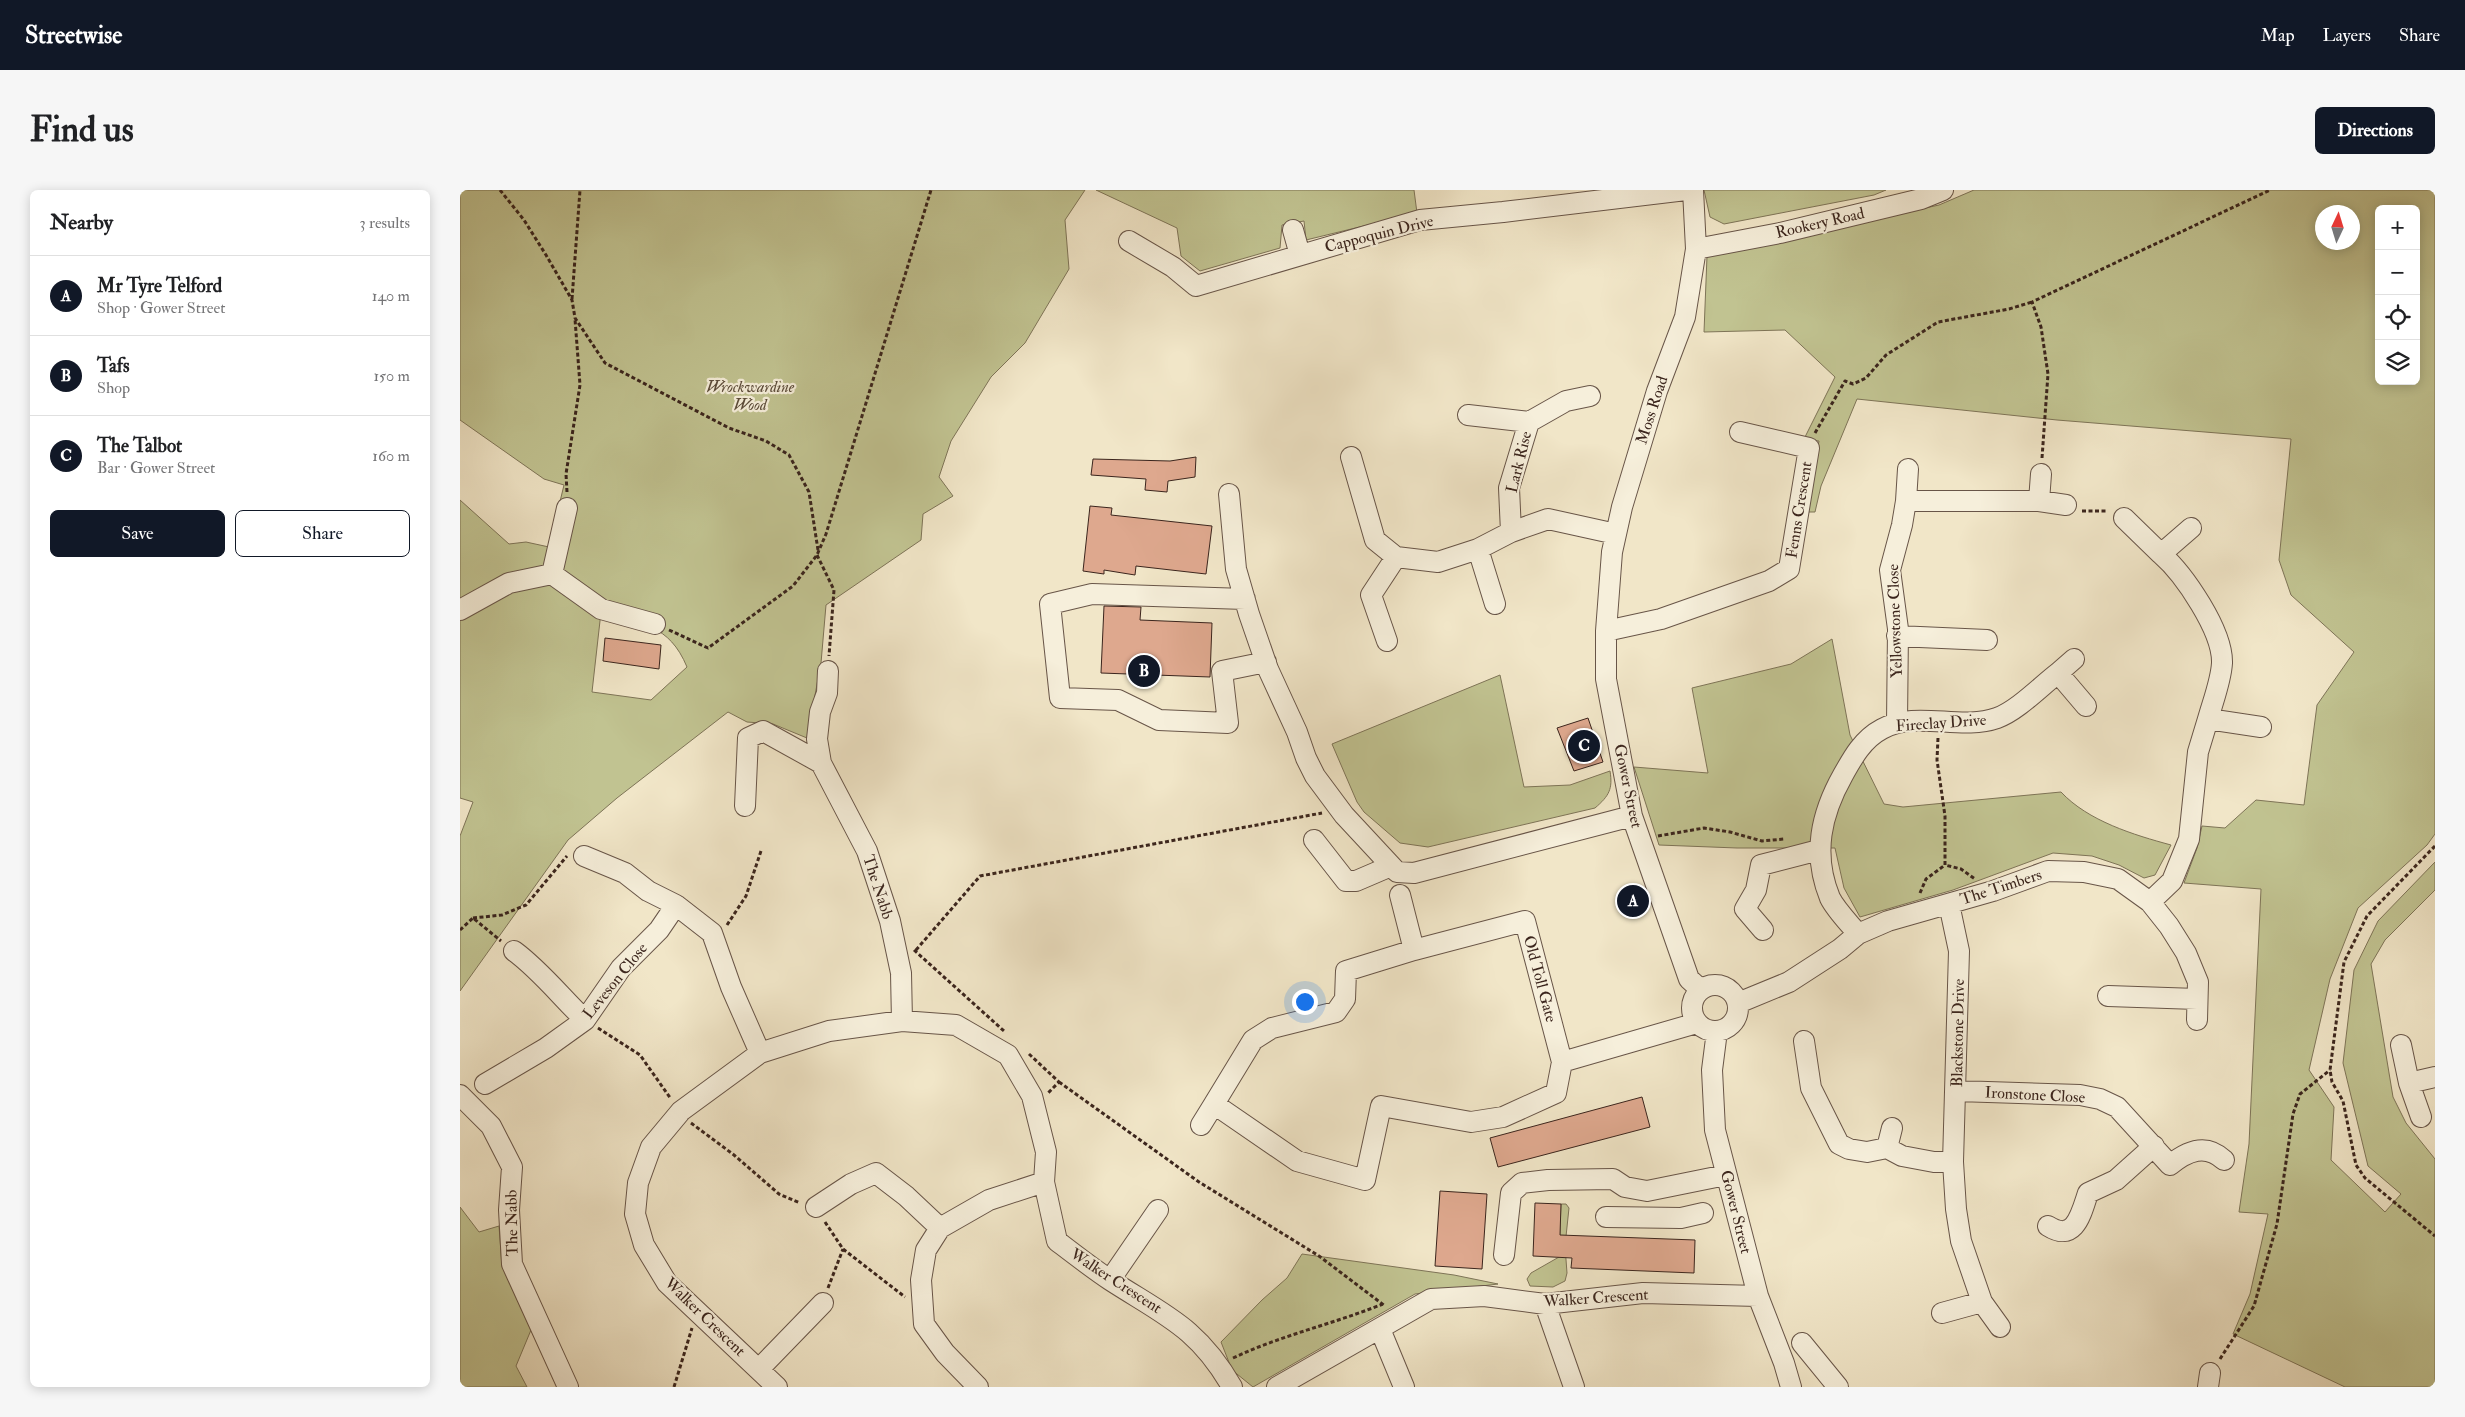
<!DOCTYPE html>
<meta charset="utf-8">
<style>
body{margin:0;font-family:"IM FELL Double Pica",serif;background:#f6f6f6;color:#202124}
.controls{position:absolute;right:15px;top:15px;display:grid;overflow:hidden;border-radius:8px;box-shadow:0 2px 12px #0003}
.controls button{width:45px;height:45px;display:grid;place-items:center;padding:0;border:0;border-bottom:1px solid #e0e0e0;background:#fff;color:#202124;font:25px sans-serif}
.compass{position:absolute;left:1855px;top:15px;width:45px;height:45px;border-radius:50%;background:#fff;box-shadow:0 2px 12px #0003;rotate:4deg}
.you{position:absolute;left:844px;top:811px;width:18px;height:18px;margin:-12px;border:4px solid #fff;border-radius:50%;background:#1a73e8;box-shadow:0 0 0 8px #1a73e833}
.badge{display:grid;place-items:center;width:32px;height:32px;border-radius:50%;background:#111827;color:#fff;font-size:16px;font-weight:700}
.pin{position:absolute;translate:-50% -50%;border:2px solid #fff;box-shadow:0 1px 5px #0006}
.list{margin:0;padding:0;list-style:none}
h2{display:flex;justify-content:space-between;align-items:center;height:65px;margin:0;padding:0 20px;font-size:21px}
h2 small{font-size:16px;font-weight:400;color:#757577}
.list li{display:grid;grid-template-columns:32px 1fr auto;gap:15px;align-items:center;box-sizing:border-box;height:80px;padding:0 20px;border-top:1px solid #e0e0e0}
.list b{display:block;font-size:19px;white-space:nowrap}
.list p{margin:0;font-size:16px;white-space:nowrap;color:#757577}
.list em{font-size:16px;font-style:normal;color:#757577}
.actions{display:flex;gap:10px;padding:15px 20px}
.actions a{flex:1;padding:11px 0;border:1px solid #111827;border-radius:8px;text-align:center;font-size:18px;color:#111827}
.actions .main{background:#111827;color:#fff}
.icon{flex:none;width:28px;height:28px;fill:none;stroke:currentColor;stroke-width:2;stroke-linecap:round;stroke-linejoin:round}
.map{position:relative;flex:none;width:1975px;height:1197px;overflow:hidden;border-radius:8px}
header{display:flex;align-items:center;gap:30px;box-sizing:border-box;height:70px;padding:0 25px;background:#111827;color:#fff}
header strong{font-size:24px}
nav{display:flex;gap:28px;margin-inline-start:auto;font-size:18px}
.intro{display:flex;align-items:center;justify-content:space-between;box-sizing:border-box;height:120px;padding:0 30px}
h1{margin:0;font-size:35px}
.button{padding:12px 22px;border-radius:8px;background:#111827;color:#fff;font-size:18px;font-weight:700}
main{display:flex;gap:30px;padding:0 30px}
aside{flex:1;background:#fff;border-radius:8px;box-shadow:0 2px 12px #0003}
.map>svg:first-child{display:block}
.green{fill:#c1c391;stroke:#7e7457;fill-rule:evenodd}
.building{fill:#dea88e;stroke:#3b251d}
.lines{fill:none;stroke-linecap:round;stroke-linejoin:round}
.minor-casing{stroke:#685548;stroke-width:22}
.path{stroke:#3b251d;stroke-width:3;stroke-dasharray:4 2.5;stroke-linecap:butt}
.minor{stroke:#f6efdb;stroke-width:20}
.labels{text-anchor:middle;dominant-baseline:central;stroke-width:4.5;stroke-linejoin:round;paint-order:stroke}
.street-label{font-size:16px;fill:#3b251d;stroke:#f6efdb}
.park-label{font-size:16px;font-style:italic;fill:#5c4c3a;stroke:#f6efdb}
</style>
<header>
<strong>Streetwise</strong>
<nav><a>Map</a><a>Layers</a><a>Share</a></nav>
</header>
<div class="intro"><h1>Find us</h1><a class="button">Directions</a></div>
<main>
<aside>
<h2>Nearby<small>3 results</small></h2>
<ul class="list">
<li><span class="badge">A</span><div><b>Mr Tyre Telford</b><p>Shop · Gower Street</p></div><em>140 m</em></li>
<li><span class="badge">B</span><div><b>Tafs</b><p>Shop</p></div><em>150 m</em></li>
<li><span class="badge">C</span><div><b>The Talbot</b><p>Bar · Gower Street</p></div><em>160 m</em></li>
</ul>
<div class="actions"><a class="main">Save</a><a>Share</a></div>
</aside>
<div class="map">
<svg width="1975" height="1197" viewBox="0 0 1975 1197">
<rect width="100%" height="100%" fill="#f1e6c8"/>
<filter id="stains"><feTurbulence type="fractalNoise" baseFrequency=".004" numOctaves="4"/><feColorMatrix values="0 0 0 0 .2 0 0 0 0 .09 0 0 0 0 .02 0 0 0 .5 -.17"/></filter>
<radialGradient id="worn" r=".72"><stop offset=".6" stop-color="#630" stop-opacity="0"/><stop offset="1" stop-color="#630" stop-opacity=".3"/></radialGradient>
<path class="green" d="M0,0H625L605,30L609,79L565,153L531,187L491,251L479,287L493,306L463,324L461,350L366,415L361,473L347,548L313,534L287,532L268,522L157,608L108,650L0,801V646L13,612L0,608V310L49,354L66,352L89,357L104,295L84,289L0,230ZM141,422C182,434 209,434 227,477L191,510L132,502Z
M636,0H954L957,23L846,50L844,31L822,35L820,58L740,81L721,66L717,38Z
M1244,0H1426L1414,5L1264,34L1250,27Z
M1514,0H1975V644L1967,655L1898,718L1870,789L1849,880L1874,917L1871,970L1925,1022L1941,1004L1908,976L1883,873L1894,780L1918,731L1975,672V700L1925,750L1911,774L1933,907L1946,933L1975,969V1197H1885L1773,1144L1790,1104L1808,1024L1779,1022L1789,954L1801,699L1724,693L1737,658L1742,636L1765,638L1796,610L1844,615L1857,515L1894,462L1831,405L1819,370L1831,249L1597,230L1397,209L1361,296L1355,322H1346L1359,251L1344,249L1375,187L1325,140L1244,142L1247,66L1479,15ZM1919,19H1956V191H1919ZM1862,22H1892V52H1862Z
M1372,449L1390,545L1424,614L1443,617L1601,602C1628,631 1674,645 1711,655L1695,685L1684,688L1659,675L1632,666L1593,663L1493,700L1400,727L1384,698L1375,658H1277L1199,655L1174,577L1248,583L1232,498L1331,474Z
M1040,485L1064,597L1110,595L1150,581C1153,599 1149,606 1135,618L968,657L940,653L904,622L897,612L872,554Z
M1101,1014H1106L1109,1018L1105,1056L1107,1083L1105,1091L1093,1097L1070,1096L1067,1089L1071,1083L1099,1067Z
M0,1017L19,1042L39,1036L42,1076L71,1140L56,1176L67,1197H0Z
M842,1064L994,1085L1038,1094L955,1104L793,1197L772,1180L761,1152L802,1110L827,1088Z"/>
<path class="building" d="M736,267L735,287L708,291L707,302L685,300L686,289L631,285L633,269L710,271Z
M630,316L652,318L651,325L752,336L746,384L676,376L675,385L644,380V384L623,381Z
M644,416L681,417L680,430L752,433L750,487L641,483Z
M145,448L201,455L199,479L143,471Z
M1128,528L1143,572L1114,581L1097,538Z
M1182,907L1190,937L1038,977L1030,948Z
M980,1001L1027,1004L1022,1079L975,1076Z
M1075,1013L1101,1014L1100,1045L1235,1050L1234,1083L1111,1078L1112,1068L1073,1066Z"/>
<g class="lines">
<g class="minor-casing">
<path id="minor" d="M1233,0L1236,59L1225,127L1197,201L1162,317L1152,362L1146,441V489L1172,626L1229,789L1240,799
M833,40L840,65
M669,51L713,77L736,96L960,30L1043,22L1226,0
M1236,59L1320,43L1461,9L1483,0
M1008,225L1069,232L1106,211L1130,206
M891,267L915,350L936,367L978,372L1018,359L1051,342L1088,329L1156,344
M769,304L776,379L789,424L808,479L837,542L846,568L855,586L884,625L937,682L954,683L1172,626
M1446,311L1448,279
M1579,311L1581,284
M1664,328L1701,364L1731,338
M1051,342L1049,298L1069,232
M1018,359L1035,414
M1701,364C1724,384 1763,441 1762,473C1761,491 1753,511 1748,529L1801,537
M92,384L107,318
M785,409L632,404L590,414L600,508L658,510L699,530L768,533L762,481L806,472
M0,420L49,393L92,384L141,419L195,434
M1146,441L1201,429L1309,391L1329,379L1349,258L1280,242
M1437,446L1527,450
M927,451L911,405L936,367
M368,481L367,503L360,522L357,549L361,573L407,661L430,731L441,783L442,831
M1598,483L1614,469
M1437,533L1438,439L1430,380L1442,335L1446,311H1579L1606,315
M285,616L288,548L303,541L361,573
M854,650L886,691H896L931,676
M124,666L165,683L188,701L216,715
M940,705L954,760
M1690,712L1712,691L1729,649L1738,562L1748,529
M1489,714L1499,761L1493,972L1496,1019L1501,1051L1522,1112L1540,1137
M1303,740L1285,719L1296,700L1301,675L1359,660
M1398,744C1389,733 1376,720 1370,708C1352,664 1361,624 1383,585C1393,567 1403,549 1422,539C1457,520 1500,541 1537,528C1557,521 1581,496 1598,483L1626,516
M54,761C80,780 101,807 125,830
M1232 818a23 23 0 1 1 46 0a23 23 0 1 1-46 0Z
M1648,806L1737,809
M1278,813L1329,792L1380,759L1398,744L1428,731L1533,701L1588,681L1624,682L1658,689L1690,712L1709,736L1726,763L1738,792L1737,830
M1257,841L1252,880L1255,940L1298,1106L1324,1173L1331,1197
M1344,851L1351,898L1379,954L1389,959L1407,962L1427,958L1442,966L1474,972H1493
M1941,855L1949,893L1961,927
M1949,893L1975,887
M25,894L86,858L125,830L161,778L199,740L216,715L252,743L271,797L300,863
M1497,901L1620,905L1640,909L1657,917L1710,975C1727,961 1746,953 1764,970
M0,905L31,936L52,977L49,1020L52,1074L108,1197
M754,914L793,850L812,838L876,822L885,809L886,781L954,760L1065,731L1102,872
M741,935L754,914L837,971L905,990L921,916L1011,932L1043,927L1096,903L1102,872L1237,833
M1427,958L1432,938
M356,1017L391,994L416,983L446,1006L480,1038
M1146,1027L1221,1028L1243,1023
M1588,1036C1615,1053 1621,1024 1628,1003L1656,990L1694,956
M1044,1065L1051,1003L1062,993L1088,990L1153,989L1165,997L1187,1001L1266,985
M650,1090L698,1020
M1085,1114L1114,1197
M1482,1123L1522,1112
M920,1139L944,1197
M1342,1153L1378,1197
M299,1179L363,1113
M317,1197L207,1093L184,1055L175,1024L178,993L191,957L221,921L300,863L369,841L442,831L496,835L548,865L572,906L586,962L584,992L597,1051C614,1064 632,1078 650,1090C704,1125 738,1137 772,1197
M518,1197L485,1163L464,1134L461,1090L466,1060L480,1038L529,1010L584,992
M817,1197L971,1109L1024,1106L1085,1114L1183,1103L1298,1106
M1748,1197L1750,1183"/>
</g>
<path class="path" d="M40,0L64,30L86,65L112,110L115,128L145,173L269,238L306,251L329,265L349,302L358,360
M112,109L120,0
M1355,243L1385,191L1393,194L1406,188L1426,165L1478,132L1549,119L1572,112
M1582,268L1588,184L1581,137L1572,112L1810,0
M107,302L106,284L120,195L115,129
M1622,321H1648
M357,365L374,400L369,466
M209,440L248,458L333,396L357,365L366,344L471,0
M1478,548L1477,570L1485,626V675L1501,679L1515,689
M1198,646L1244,638L1270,642L1302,651L1324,649
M1975,656L1907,726L1884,772L1870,880L1872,892L1883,911L1896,975L1905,988L1975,1046
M1460,703L1466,689L1485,675
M13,728L42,725L66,715L107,666
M267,735L286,706L301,661
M0,740L13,728L41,751
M454,760L544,841
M456,760L520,686L862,623
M138,838L180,865L211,909
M569,864L599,892L588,903
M599,892L739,992L859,1066L925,1116
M231,933L274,965L319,1004L340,1013
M365,1032L383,1059L445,1107
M368,1098L383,1059
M773,1168C822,1145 873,1134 923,1114
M1760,1169L1794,1116L1817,1034L1833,924L1840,904L1870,880
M214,1197L232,1138"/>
<use href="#minor" class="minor"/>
</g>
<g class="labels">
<g class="street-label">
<text transform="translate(1360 33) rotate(-13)">Rookery Road</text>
<text transform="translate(919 44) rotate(-14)">Cappoquin Drive</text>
<text transform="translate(1192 220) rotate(-72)">Moss Road</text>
<text transform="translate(1059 272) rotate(-76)">Lark Rise</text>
<text transform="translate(1339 320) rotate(-81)">Fenns Crescent</text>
<text transform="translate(1435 431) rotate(-92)">Yellowstone Close</text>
<text transform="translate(1481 533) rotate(-4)">Fireclay Drive</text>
<text transform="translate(1168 596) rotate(78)">Gower Street</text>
<text transform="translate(418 697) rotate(72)">The Nabb</text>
<text transform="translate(1541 697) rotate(-18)">The Timbers</text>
<text transform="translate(1080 789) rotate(75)">Old Toll Gate</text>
<text transform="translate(155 791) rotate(-51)">Leveson Close</text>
<text transform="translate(1498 843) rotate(-89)">Blackstone Drive</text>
<text transform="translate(1575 905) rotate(3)">Ironstone Close</text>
<text transform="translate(1276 1022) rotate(76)">Gower Street</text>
<text transform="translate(52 1033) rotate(-91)">The Nabb</text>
<text transform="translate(656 1091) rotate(33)">Walker Crescent</text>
<text transform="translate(1136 1108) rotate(-4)">Walker Crescent</text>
<text transform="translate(245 1127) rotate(44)">Walker Crescent</text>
</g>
<g class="park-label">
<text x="290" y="197">Wrockwardine<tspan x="290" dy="18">Wood</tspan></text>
</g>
</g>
<rect width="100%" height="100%" filter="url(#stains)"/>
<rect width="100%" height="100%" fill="url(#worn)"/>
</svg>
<div class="controls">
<button>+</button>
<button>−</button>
<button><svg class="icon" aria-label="locate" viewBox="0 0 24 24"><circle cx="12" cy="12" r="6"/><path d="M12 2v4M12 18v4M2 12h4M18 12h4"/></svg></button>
<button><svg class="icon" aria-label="layers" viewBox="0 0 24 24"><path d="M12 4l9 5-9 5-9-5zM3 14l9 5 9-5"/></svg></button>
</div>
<svg class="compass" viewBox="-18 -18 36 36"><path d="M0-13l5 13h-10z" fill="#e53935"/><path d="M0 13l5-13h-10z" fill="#757577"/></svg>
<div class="you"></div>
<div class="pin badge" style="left:1173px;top:711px">A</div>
<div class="pin badge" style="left:684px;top:481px">B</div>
<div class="pin badge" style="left:1124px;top:556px">C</div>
</div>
</main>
